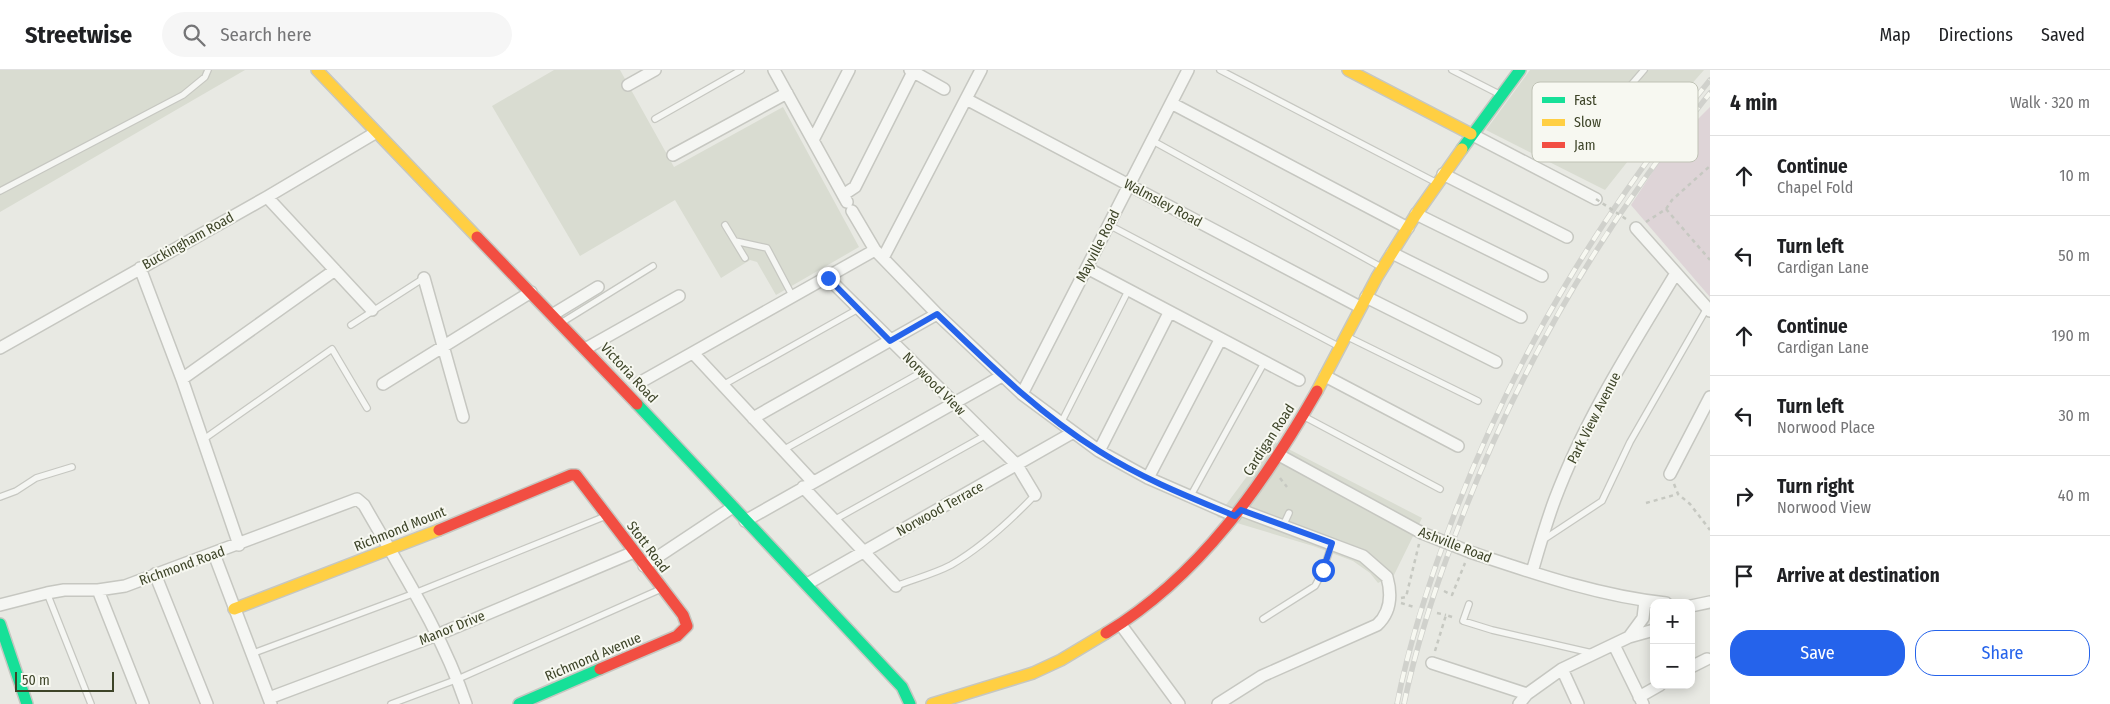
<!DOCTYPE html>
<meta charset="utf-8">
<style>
body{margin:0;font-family:"Fira Sans Condensed",sans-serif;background:#f6f6f6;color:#202124}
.controls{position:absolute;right:15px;bottom:15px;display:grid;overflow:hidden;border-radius:10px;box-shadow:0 2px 12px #0003}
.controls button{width:45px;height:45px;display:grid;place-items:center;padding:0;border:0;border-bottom:1px solid #e0e0e0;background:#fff;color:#202124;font:25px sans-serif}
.scale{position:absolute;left:15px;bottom:12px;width:99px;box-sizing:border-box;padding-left:5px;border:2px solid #3d4428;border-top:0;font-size:14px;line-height:18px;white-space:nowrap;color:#3d4428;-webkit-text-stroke:4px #f7f8f1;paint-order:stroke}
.stop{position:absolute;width:15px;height:15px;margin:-11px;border:4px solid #2563eb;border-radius:50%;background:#fff}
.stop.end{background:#2563eb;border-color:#fff;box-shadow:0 1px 5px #0008}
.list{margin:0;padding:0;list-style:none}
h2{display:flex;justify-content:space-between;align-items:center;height:65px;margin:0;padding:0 20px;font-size:21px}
h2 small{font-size:16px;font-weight:400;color:#757577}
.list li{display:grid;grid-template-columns:32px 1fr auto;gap:15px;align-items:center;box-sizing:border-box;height:80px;padding:0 20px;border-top:1px solid #e0e0e0}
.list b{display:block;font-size:19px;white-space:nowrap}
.list p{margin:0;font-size:16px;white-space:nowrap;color:#757577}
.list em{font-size:16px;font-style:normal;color:#757577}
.actions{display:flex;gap:10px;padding:15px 20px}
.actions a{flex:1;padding:11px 0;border:1px solid #2563eb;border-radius:20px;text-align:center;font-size:18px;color:#2563eb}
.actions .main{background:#2563eb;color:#fff}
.icon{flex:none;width:28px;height:28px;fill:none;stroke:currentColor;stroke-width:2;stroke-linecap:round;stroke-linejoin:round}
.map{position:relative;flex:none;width:1710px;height:634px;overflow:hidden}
header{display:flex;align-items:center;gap:30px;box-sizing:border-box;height:70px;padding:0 25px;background:#fff;border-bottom:1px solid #e0e0e0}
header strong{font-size:24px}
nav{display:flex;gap:28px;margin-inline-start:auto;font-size:18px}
.search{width:350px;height:45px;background:#f6f6f6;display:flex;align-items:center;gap:12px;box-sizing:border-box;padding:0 18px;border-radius:28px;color:#757577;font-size:19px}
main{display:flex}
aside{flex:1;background:#fff}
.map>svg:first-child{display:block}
.built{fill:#d9dcd1}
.green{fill:#ded4d7}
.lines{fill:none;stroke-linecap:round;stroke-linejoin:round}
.lane-casing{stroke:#c6c7c1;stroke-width:8}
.street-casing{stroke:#c6c7c1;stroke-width:14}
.fast-casing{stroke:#c6c7c1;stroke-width:14}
.slow-casing{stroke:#c6c7c1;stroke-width:14}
.jam-casing{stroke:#c6c7c1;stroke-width:14}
.path{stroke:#c6c8c1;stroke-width:2.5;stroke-dasharray:4 4;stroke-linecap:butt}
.lane{stroke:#f5f6f3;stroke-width:5.5}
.street{stroke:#f5f6f3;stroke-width:11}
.fast{stroke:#16e098;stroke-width:11}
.slow{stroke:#ffcf43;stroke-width:11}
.jam{stroke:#f24e42;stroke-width:11}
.rail-casing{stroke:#d0d1cc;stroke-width:5.5}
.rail{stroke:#f7f8f1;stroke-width:4;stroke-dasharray:11;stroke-linecap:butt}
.street-bridge-casing{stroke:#c6c7c1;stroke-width:14;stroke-linecap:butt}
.path-bridge{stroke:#c6c8c1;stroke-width:2.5;stroke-dasharray:4 4;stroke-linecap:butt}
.street-bridge{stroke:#f5f6f3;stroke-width:11}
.route{stroke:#2563eb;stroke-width:6}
.labels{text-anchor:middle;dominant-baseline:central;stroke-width:4;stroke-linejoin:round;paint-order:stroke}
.street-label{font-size:14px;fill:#3d4428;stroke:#f7f8f1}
.key{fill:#f7f8f1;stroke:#bfc2b5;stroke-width:1}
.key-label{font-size:14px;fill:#3d4428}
</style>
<header>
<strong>Streetwise</strong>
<div class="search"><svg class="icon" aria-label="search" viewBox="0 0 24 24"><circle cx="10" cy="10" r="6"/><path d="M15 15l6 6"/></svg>Search here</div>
<nav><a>Map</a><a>Directions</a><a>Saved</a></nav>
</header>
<main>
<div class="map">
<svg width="1710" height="634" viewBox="0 0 1710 634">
<rect width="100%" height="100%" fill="#e8e9e3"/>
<path class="built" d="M0,0H245L0,142Z
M554,0H620L674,97L783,37L859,177L776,225L757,192L750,190L721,208L675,130L580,186L492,36Z
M1530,0H1704L1666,43L1605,120L1486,60Z
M1273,371L1422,448L1394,505L1378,513L1370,503L1353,491L1313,476L1217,447Z"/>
<path class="green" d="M1710,37V227L1631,135L1667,80Z"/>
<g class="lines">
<g class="lane-casing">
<path id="lane" d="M1220,0L1435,112
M1452,0L1499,24
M1605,45L1644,0
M655,49L741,0
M1153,71L1381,197
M0,121L183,25L205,7L208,0
M725,155L745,188
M1109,155L1338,276
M735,171L767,178L793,227
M561,253L653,196
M351,255L424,208
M1346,266L1478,331
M723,315L858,239
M1305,347L1440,419
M1061,353L1128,221
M204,369L332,279L367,338
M783,380L922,302
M0,427L16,421L36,408L72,397
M1190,427L1264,293
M834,450L986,365
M1283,456L1289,443
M1543,470L1602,431L1630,372L1707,238
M896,516C914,509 934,504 951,495C982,477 1010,451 1035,425
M47,523L91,634
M1469,534L1463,551L1492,560L1592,583
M1263,549L1315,516L1323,501L1332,473
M251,584L415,523L606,446
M391,634L458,609L661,519"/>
</g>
<g class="street-casing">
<path id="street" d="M774,0L847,132
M910,0L944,19
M628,15L655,0
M966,29L1360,237
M1171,33L1408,158
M1471,64L1596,129
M813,70L849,0
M673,85L787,23
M1443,104L1567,167
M843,125L855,117L913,2
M267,127L372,240
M852,141L875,180L937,244L1022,324L1099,381L1148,408L1235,446
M1416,144L1542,206
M1636,158L1710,241
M1392,183L1521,247
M883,188L981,0
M140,198L182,309L239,475
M1087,198L1299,310
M424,208L463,347
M828,208L1017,395L1035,425
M1366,227L1496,292
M552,245L598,217
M0,278L267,127L375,63
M585,279L679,226
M693,283L812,411
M1325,306L1458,376
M182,309L335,200
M639,313L875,180
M383,314L531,222
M1022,324L1188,0
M753,348L937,244
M1099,381L1169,243
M1279,385L1422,463
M1670,404L1710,327
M1148,408L1220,270
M803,417L896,516
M745,451L1002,306
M1470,482C1533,503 1599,526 1666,533
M214,484L271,634
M644,496L733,437
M1532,502C1539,478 1546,453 1555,429C1585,349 1632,276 1676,203
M155,504L207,634
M807,514L1072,363
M98,520L143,634
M0,535L47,523L64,520H98L125,516L357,429L364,435C401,500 442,563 466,634
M1691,536L1710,532
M1121,555L1179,634
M1629,567L1654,560
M1614,575L1643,634
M1432,593L1527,624
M1691,597L1707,589
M1562,599L1578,634
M1639,627L1660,615
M269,628L437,565L634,482
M1218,634L1262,606L1377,555C1391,542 1392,525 1387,507L1363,486L1241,440
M1519,634L1527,624L1562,599L1629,567L1643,548L1645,531"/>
</g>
<g class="fast-casing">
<path id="fast" d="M1462,79L1520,0
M637,334L902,617L910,634
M0,554L27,634
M519,634L600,599"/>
</g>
<g class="slow-casing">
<path id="slow" d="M317,0L477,167
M1348,0L1471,64
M1317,321L1377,207L1415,146L1462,79
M234,539L439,460
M932,634L1033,603L1061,590L1106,563"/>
</g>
<g class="jam-casing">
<path id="jam" d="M477,167L637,334
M439,460L571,405H576L683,545L687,556L677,566L600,599
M1106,563C1200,506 1263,415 1317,321"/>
</g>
<path class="path" d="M1666,139L1710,190
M1646,152L1666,139L1672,130L1710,96
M1280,408L1287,417
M1674,414L1678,424L1690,434L1710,460
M1646,433L1678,424
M1444,521L1452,525L1465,493
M1401,528L1406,527L1419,474
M1401,533L1414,537
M1437,543L1446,545
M1435,581L1446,545L1455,548"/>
<use href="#lane" class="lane"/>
<use href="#street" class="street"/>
<use href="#fast" class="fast"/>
<use href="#slow" class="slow"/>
<use href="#jam" class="jam"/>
<g class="rail-casing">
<path id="rail" d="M1397,634C1410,568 1432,503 1456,440C1518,280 1602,142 1710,10
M1404,634C1417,571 1438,509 1461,450C1521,293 1604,153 1710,23"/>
</g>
<use href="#rail" class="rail"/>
<g class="street-bridge-casing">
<path id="street-bridge" d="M1422,463L1470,482"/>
</g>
<path class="path-bridge" d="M1596,129L1629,151"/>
<use href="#street-bridge" class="street-bridge"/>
</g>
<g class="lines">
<path class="route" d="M828,208L890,271L937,244C988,293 1038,343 1099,381C1141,408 1189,427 1235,446L1241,440L1332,473L1323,500"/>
</g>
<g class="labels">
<g class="street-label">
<text transform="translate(1163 133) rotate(28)">Walmsley Road</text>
<text transform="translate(188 171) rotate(-29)">Buckingham Road</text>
<text transform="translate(1098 176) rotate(-63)">Mayville Road</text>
<text transform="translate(629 303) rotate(47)">Victoria Road</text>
<text transform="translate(934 314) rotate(45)">Norwood View</text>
<text transform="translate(1594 348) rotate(-63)">Park View Avenue</text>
<text transform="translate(1269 370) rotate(-57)">Cardigan Road</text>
<text transform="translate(940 439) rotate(-29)">Norwood Terrace</text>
<text transform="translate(400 459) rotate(-22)">Richmond Mount</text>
<text transform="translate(1455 475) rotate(21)">Ashville Road</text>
<text transform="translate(648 477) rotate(53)">Stott Road</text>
<text transform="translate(182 496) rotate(-20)">Richmond Road</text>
<text transform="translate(452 558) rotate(-22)">Manor Drive</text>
<text transform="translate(593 587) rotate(-23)">Richmond Avenue</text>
</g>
</g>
<rect x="1532" y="12" width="166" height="80" rx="8" class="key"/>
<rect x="1542" y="27" width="23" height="6" fill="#16e098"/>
<rect x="1542" y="49" width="23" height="7" fill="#ffcf43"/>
<rect x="1542" y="72" width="23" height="6" fill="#f24e42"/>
<g class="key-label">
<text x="1574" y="35">Fast</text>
<text x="1574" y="57">Slow</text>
<text x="1574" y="80">Jam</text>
</g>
</svg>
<div class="controls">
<button>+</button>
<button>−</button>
</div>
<div class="scale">50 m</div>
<div class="stop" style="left:1323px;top:500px"></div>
<div class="stop end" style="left:828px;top:208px"></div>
</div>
<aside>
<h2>4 min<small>Walk · 320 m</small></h2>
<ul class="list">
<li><svg class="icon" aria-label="ahead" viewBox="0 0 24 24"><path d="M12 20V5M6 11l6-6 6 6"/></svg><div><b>Continue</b><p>Chapel Fold</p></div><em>10 m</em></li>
<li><svg class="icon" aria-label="left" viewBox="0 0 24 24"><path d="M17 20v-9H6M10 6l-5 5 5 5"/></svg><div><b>Turn left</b><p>Cardigan Lane</p></div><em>50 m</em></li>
<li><svg class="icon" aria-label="ahead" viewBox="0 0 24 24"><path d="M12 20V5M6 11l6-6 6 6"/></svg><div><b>Continue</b><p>Cardigan Lane</p></div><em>190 m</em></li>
<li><svg class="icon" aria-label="left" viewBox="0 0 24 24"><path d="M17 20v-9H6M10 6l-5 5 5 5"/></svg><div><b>Turn left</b><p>Norwood Place</p></div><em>30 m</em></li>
<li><svg class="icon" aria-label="right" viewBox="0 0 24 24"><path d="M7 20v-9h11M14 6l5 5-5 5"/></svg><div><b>Turn right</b><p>Norwood View</p></div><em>40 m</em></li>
<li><svg class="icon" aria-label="arrive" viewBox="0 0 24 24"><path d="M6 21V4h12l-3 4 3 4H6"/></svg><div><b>Arrive at destination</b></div></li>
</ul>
<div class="actions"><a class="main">Save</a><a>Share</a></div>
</aside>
</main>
